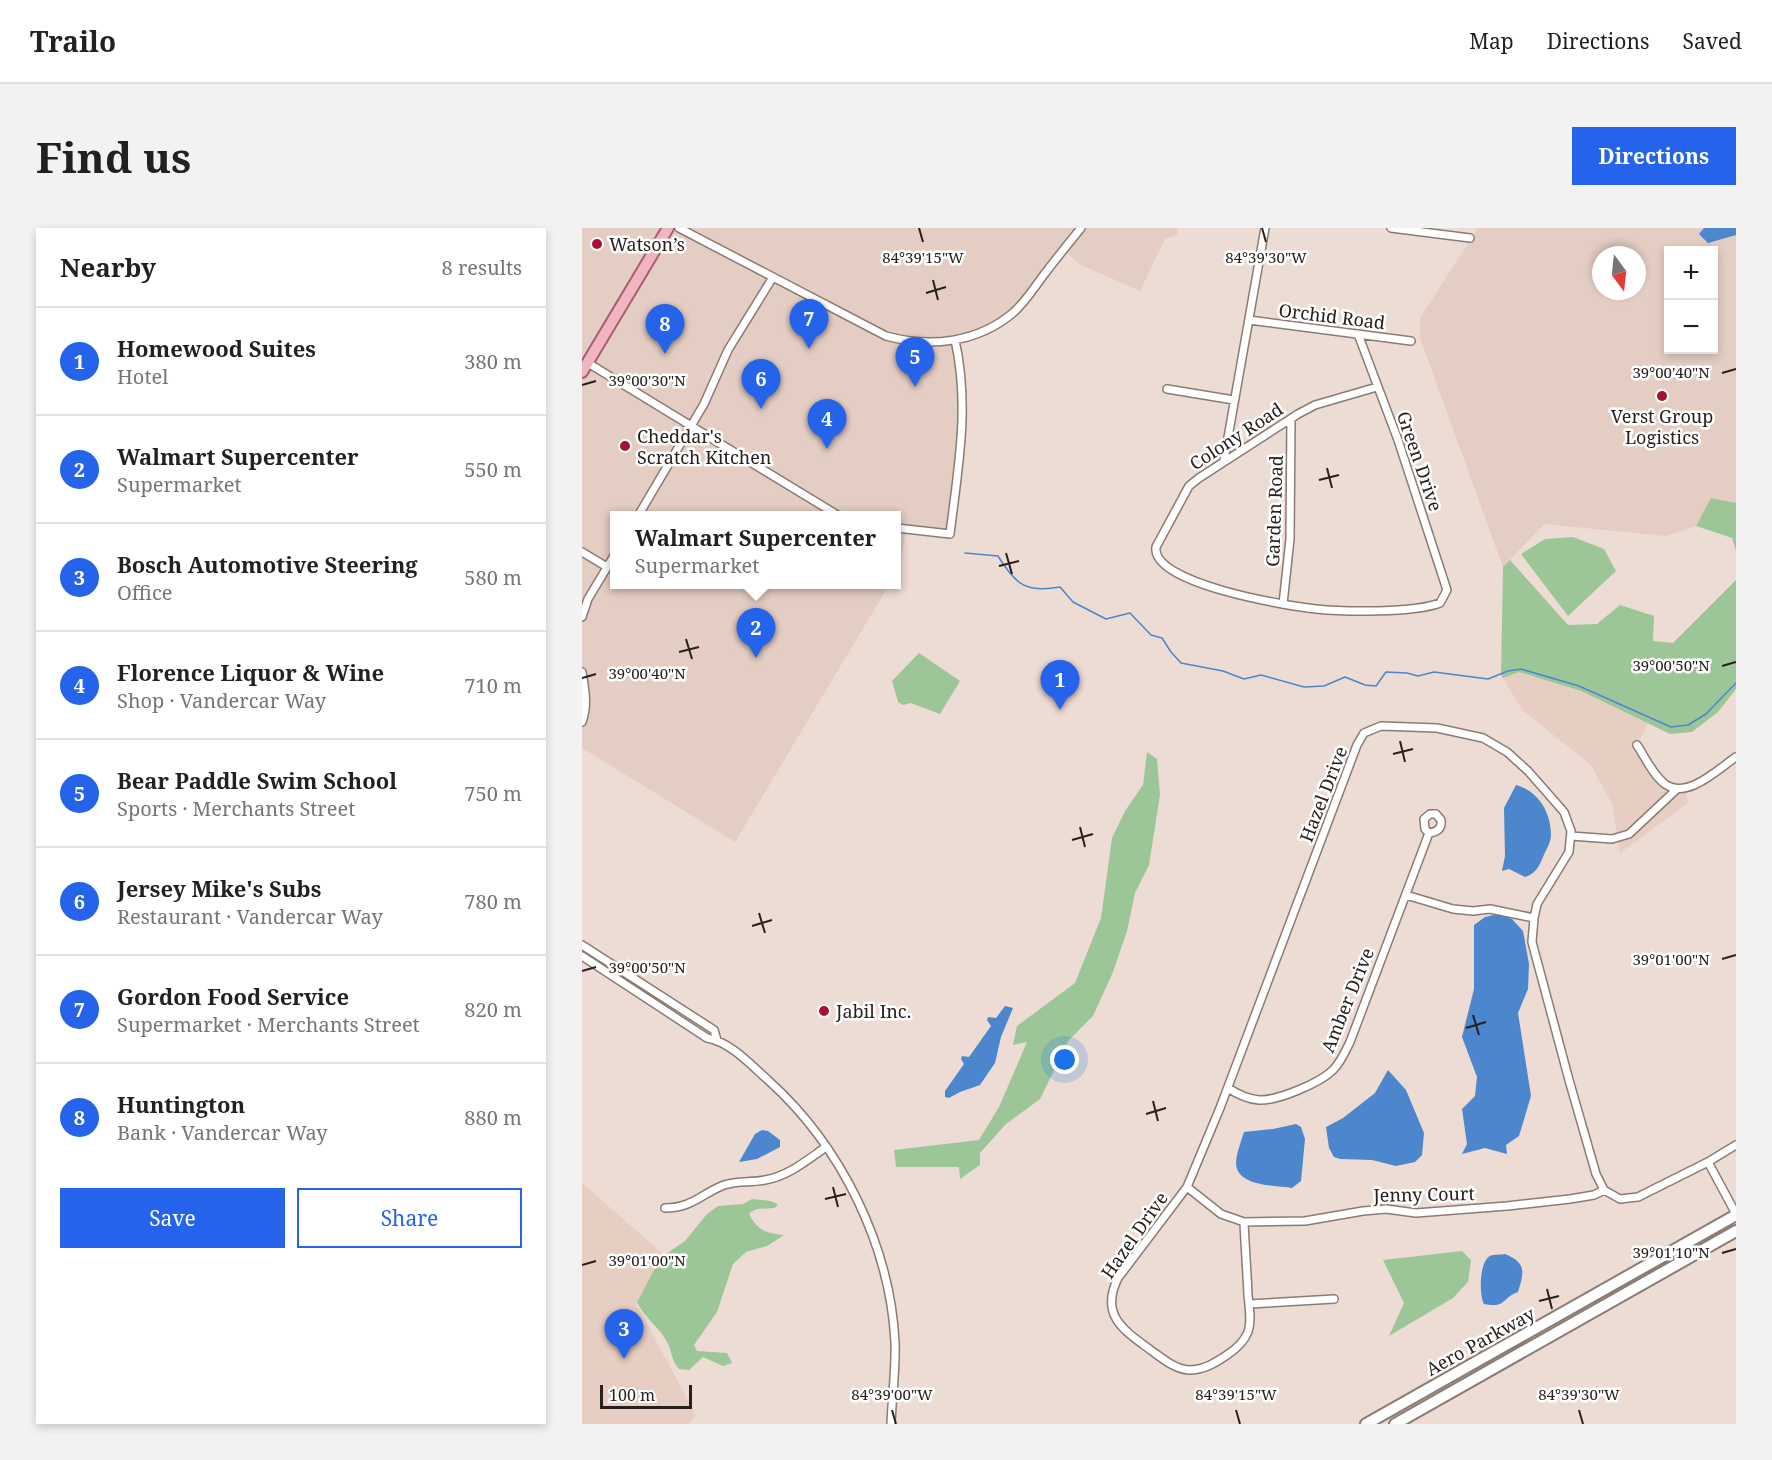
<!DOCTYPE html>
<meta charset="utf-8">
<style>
body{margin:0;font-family:"Noto Serif",serif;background:#f2f2f2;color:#202124}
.controls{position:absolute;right:18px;top:18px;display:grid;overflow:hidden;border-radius:0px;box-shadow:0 3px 9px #0003}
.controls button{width:54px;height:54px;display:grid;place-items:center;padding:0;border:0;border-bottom:2px solid #e0e0e0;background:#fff;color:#202124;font:30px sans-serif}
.compass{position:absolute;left:1010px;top:18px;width:54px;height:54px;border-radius:50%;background:#fff;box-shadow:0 3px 9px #0003;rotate:165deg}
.scale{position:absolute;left:18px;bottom:15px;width:92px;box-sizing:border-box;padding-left:6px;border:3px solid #27201d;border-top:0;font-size:16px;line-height:21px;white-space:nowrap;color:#27201d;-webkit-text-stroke:4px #fff;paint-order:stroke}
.you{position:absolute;left:483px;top:832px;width:21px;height:21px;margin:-15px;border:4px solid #fff;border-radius:50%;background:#1a73e8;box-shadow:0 0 0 9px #1a73e833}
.badge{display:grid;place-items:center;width:39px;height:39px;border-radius:50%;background:#2563eb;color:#fff;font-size:20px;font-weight:700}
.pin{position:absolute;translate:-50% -50px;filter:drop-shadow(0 2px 3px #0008)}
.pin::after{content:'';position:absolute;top:32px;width:21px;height:18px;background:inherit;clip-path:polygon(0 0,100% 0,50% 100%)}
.popup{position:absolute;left:28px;top:283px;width:291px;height:78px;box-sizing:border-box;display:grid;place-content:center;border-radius:0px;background:#fff;filter:drop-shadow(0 2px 4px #0005);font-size:20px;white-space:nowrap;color:#757577}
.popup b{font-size:22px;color:#202124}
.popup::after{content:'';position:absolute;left:50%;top:100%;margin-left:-12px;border:12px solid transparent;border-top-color:#fff}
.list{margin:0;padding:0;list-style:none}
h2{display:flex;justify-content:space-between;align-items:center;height:78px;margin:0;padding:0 24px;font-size:26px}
h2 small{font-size:20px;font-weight:400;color:#757577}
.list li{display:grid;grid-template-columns:39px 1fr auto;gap:18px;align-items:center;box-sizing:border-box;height:108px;padding:0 24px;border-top:2px solid #e0e0e0}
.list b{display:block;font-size:22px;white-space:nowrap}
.list p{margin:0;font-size:20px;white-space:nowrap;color:#757577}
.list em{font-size:20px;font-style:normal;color:#757577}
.actions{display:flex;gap:12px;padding:18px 24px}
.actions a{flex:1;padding:14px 0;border:2px solid #2563eb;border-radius:0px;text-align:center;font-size:21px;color:#2563eb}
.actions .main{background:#2563eb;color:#fff}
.map{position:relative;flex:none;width:1154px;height:1196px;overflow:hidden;border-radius:0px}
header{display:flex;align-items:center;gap:36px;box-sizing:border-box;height:84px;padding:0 30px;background:#fff;border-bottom:2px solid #e0e0e0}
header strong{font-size:28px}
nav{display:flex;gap:33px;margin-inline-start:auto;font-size:21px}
.intro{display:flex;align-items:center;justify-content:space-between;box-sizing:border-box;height:144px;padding:0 36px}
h1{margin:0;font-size:42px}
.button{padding:15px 27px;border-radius:0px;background:#2563eb;color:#fff;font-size:21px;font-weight:700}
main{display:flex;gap:36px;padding:0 36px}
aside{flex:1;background:#fff;border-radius:0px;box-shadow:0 3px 9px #0003}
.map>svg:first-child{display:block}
.commercial{fill:#e4cdc3;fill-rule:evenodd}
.built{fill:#e7cec2}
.green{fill:#9dc698}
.water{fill:#4c86cd}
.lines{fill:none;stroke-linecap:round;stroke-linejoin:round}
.stream{stroke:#4c86cd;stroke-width:1.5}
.minor-casing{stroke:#8a7b73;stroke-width:10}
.secondary-casing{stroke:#8a7b73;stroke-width:14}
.primary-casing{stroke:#a4606e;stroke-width:14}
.minor{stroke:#fff;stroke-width:7}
.secondary{stroke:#fff;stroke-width:10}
.primary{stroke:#f1b5c2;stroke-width:10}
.ticks{fill:none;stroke:#27201d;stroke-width:2}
.poi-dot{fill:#a81037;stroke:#fff;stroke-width:2}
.labels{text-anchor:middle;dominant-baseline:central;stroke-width:5;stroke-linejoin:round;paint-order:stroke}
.poi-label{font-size:18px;fill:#27201d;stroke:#fff;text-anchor:start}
.street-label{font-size:18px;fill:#27201d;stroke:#fff}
.ticks-label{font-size:15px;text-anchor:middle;fill:#27201d;stroke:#fff;stroke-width:5;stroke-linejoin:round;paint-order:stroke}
</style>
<header>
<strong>Trailo</strong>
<nav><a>Map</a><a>Directions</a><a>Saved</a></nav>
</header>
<div class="intro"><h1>Find us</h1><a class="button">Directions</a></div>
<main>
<aside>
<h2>Nearby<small>8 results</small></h2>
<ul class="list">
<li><span class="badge">1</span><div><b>Homewood Suites</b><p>Hotel</p></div><em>380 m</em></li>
<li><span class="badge">2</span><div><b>Walmart Supercenter</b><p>Supermarket</p></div><em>550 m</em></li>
<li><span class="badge">3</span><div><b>Bosch Automotive Steering</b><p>Office</p></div><em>580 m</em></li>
<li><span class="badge">4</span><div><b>Florence Liquor &amp; Wine</b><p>Shop · Vandercar Way</p></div><em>710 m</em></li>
<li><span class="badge">5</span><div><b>Bear Paddle Swim School</b><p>Sports · Merchants Street</p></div><em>750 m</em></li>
<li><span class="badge">6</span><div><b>Jersey Mike's Subs</b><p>Restaurant · Vandercar Way</p></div><em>780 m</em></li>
<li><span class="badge">7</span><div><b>Gordon Food Service</b><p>Supermarket · Merchants Street</p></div><em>820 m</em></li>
<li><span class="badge">8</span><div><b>Huntington</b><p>Bank · Vandercar Way</p></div><em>880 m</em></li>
</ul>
<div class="actions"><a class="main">Save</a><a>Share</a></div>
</aside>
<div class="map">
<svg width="1154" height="1196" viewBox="0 0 1154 1196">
<rect width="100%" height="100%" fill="#eddcd4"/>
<path class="commercial" d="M0,0H596L595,7L583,11L558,63L497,36L482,22L461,48L422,92L373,112L381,161L368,306L324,301L318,339L315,344V288H33V356L307,357L153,614L0,520V494L3,485L0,444Z
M896,0H1154V275L1129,270L1114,298L1084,308L962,296L921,339L838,110V90ZM1086,22H1132V122H1086ZM1019,27H1055V63H1019Z"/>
<path class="built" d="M937,444L999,463L1066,496L1055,517L1083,556L1104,560L1106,575L1038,625L1030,576L1009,537L940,482L921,450Z
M0,955L81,1026L54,1075L114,1187L106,1196H0Z"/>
<path class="green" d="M1129,270L1154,275V323L1150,310L1114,298Z
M991,309L1022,321L1034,343L986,388L939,326L963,311Z
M928,332L986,397L1015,396L1038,377L1072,388L1071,413L1091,415L1154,352V461L1136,484L1110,504L1088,506L999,463L937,444L921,450L919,447L921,339Z
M337,425L378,453L358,486L329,475L321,477L316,474L310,453Z
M565,524L575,531L578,567L567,637L553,665L545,703L531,744L511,788L487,812L458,871L424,896L398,925V937L378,951L377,939H314L312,922L397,912L417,879L445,814L431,817L435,798L493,755L519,690L530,610L543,583L561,557Z
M170,971L188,973L196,976L193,980L175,981L167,985C174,1002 184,1005 202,1007L185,1018L164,1024L151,1036L135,1084L112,1117L115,1123L145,1125L150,1135L141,1138L121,1129L107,1142L97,1141C89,1132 91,1127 86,1116C79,1100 63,1091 55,1074L74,1038L84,1026L103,1013L125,986L136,978L161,976Z
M880,1023L889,1032L886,1054L871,1070L807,1108L822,1075L801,1032Z"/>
<path class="water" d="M1122,0H1154V7L1126,15L1117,6Z
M934,557C956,563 969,584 969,607C969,614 964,622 961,629C957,639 953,646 943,649L927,641L920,643L923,628L922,580Z
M916,686L930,691L941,703L947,736L946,761L936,785L949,868L937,908L924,917L925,926L903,920L880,926L885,916L880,881L893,868L895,849L880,809L892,761V697L903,689Z
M423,778L431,780L419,809L413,835L398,857L378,864L367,870L363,869V863L382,836L379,831L380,828L387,829L409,798L405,792L406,789L414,790Z
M806,842L824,862L842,905L840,927L833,934L814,938L790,932L758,931L752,929L747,920L744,899L761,890L793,865Z
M714,896L719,899L723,911L719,953L710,960C693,957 656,959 654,936C654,926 659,914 662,904L691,901Z
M180,902L186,903L198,912V919L175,931L157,934L173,906Z
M923,1026C945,1035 942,1044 936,1064C918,1071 925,1080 902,1076C897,1067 897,1034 908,1028C911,1026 919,1027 923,1026Z"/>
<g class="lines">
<path class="stream" d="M383,325L416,328C434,357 444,365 478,359L491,374L524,391L548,385L569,407L580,410L589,424L599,435L641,443L662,451L679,447L722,459L742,458L763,449L783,457L794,458L804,444L825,445L836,448L852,444L906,451L926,443L939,441L997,458L1089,499L1106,497L1124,486L1154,455"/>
<g class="minor-casing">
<path id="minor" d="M97,0L304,108C348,120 396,115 432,84C443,74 452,60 461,48C473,32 486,16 499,0
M809,0L888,10
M667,92L829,113
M776,106L816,212L865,362L858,375C831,385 763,384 734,381C706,378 569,356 574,319L607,258L617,250L716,186L733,177L795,159
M6,135L257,288
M585,161L652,172
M642,232L683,0
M56,288L122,176L146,122L191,49
M315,300L368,306C376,240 388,178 373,112
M0,324L25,339
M701,376L708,311L709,191
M0,389L6,371L33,326
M0,444C3,461 6,478 0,494
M1055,517C1063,529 1071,547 1083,556C1105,572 1136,541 1154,529
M989,608L1030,611L1047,606L1095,561
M824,667L871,681L891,683L908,681L952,690
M0,717L132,802L135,812
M0,728L125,810C149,814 170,838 187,853C259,918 308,1017 313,1114C314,1141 310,1169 309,1196
M646,860C655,866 666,871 677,872C695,873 738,855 751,842C759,834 763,824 768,814L847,605C855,604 860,601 859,592L854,586H848L842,591L843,601L847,605
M1126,934L1154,986
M605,959L639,986L662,994L723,993L781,983L804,981L834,985L925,978L988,971L1012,967L1022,962
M83,980C110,980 119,966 142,957C156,952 169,955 183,952C207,948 225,932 244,919
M662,994C663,1018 665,1043 666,1067C667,1079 670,1092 666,1104C662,1114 654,1121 645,1127C633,1135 622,1142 607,1142C593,1141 581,1131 570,1123C543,1103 517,1088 536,1050L605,959L638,880L775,517L782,505L799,498L855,500L901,510L925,524L946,543L982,584L989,603L987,624L955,676L952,690L950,714L987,852L1014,946L1022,962L1038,971L1056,969L1126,934L1154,917
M667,1076L752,1071"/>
</g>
<g class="secondary-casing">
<path id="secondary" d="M784,1196L1154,987
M813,1196L1154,1003"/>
</g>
<g class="primary-casing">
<path id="primary" d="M0,144L86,0"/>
</g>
<use href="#minor" class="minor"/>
<use href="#secondary" class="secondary"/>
<use href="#primary" class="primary"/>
</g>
<path class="ticks" d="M337,0L341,14M680,0L684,14M351,52L356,72M344,65L364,59M1140,145L1154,141M0,157L14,153M745,240L750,260M737,252L757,247M424,325L430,346M417,338L437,333M104,411L110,431M97,424L117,419M1140,438L1154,434M0,450L14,446M818,513L823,534M811,526L831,521M498,599L503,619M490,612L511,606M177,685L183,705M170,698L190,692M1140,731L1154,727M0,743L14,739M891,787L897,807M884,800L904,794M571,873L576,893M564,886L584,880M251,959L256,979M243,971L264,966M1140,1025L1154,1021M0,1037L14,1033M965,1061L970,1081M957,1073L977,1068M310,1182L314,1196M654,1182L658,1196M997,1182L1001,1196"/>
<g class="poi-dot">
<circle cx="15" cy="16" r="6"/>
<circle cx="1080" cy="168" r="6"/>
<circle cx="43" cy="218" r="6"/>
<circle cx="242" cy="783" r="6"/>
</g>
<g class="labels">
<g class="poi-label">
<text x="27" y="16">Watson’s</text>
<text x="1080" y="188" text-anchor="middle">Verst Group<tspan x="1080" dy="21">Logistics</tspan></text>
<text x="55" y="208">Cheddar's<tspan x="55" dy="21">Scratch Kitchen</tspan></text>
<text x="254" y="783">Jabil Inc.</text>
</g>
<g class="street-label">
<text transform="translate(750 88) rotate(7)">Orchid Road</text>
<text transform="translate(654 208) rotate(-33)">Colony Road</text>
<text transform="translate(838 233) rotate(71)">Green Drive</text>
<text transform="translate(692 283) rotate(-88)">Garden Road</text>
<text transform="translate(741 566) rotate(-69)">Hazel Drive</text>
<text transform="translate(765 772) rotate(-68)">Amber Drive</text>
<text transform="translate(842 966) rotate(-1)">Jenny Court</text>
<text transform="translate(552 1007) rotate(-55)">Hazel Drive</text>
<text transform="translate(898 1113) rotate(-29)">Aero Parkway</text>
</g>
</g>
<g class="ticks-label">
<text x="341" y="35">84°39'15"W</text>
<text x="684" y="35">84°39'30"W</text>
<text x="1089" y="150">39°00'40"N</text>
<text x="65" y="158">39°00'30"N</text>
<text x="1089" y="443">39°00'50"N</text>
<text x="65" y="451">39°00'40"N</text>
<text x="1089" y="737">39°01'00"N</text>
<text x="65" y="745">39°00'50"N</text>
<text x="1089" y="1030">39°01'10"N</text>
<text x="65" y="1038">39°01'00"N</text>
<text x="310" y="1172">84°39'00"W</text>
<text x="654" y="1172">84°39'15"W</text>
<text x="997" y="1172">84°39'30"W</text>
</g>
</svg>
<div class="controls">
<button>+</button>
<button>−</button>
</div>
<svg class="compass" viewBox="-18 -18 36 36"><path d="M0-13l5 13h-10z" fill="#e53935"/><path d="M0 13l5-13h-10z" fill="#757577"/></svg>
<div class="scale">100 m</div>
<div class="you"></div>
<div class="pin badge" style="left:478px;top:482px">1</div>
<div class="pin badge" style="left:174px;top:430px">2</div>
<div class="popup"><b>Walmart Supercenter</b>Supermarket</div>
<div class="pin badge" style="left:42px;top:1131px">3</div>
<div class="pin badge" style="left:245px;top:221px">4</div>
<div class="pin badge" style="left:333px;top:159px">5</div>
<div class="pin badge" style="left:179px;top:181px">6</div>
<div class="pin badge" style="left:227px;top:121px">7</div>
<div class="pin badge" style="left:83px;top:126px">8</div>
</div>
</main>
